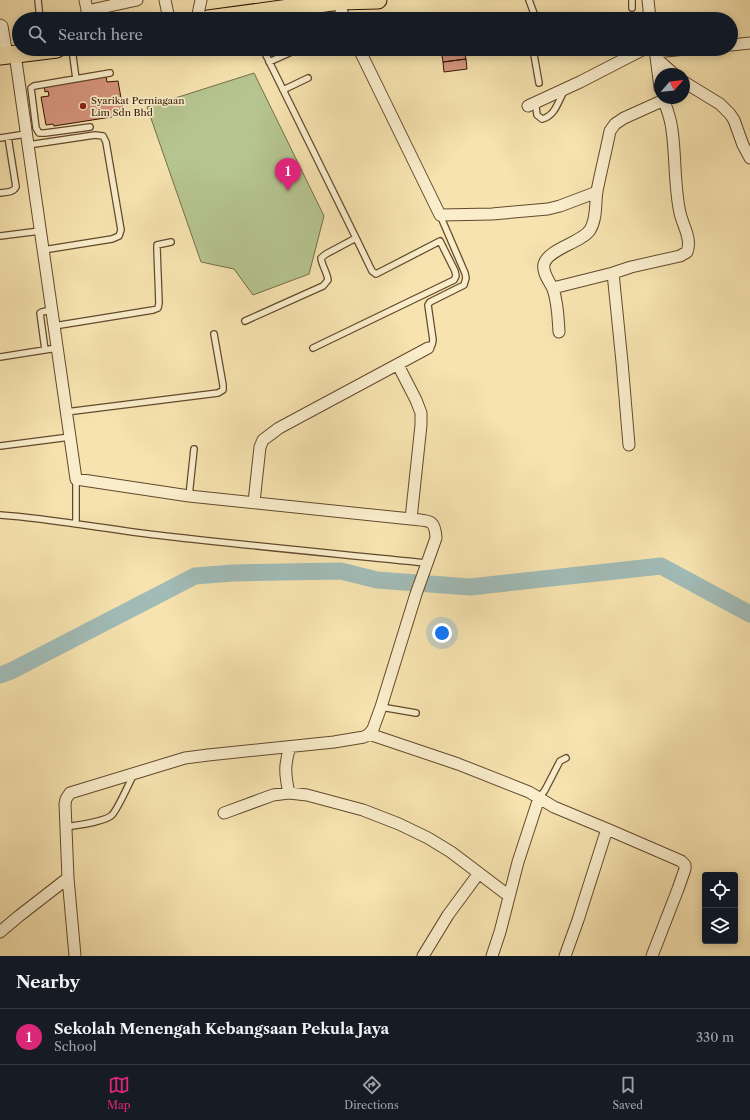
<!DOCTYPE html>
<style>
body{margin:0;font-family:"Libre Caslon Text",serif;background:#20242c;color:#f1f3f6}
.controls{position:absolute;right:12px;bottom:12px;display:grid;overflow:hidden;border-radius:4px;box-shadow:0 2px 10px #0003}
.controls button{width:36px;height:36px;display:grid;place-items:center;padding:0;border:0;border-bottom:1px solid #363941;background:#171b24;color:#f1f3f6;font:20px sans-serif}
.compass{position:absolute;left:654px;top:68px;width:36px;height:36px;border-radius:50%;background:#171b24;box-shadow:0 2px 10px #0003;rotate:62deg}
.you{position:absolute;left:442px;top:633px;width:14px;height:14px;margin:-10px;border:3px solid #fff;border-radius:50%;background:#1a73e8;box-shadow:0 0 0 6px #1a73e833}
.badge{display:grid;place-items:center;width:26px;height:26px;border-radius:50%;background:#db2777;color:#fff;font-size:13px;font-weight:700}
.pin{position:absolute;translate:-50% -33px;filter:drop-shadow(0 1px 2px #0008)}
.pin::after{content:'';position:absolute;top:21px;width:14px;height:12px;background:inherit;clip-path:polygon(0 0,100% 0,50% 100%)}
.list{margin:0;padding:0;list-style:none}
h2{display:flex;justify-content:space-between;align-items:center;height:52px;margin:0;padding:0 16px;font-size:17px}
h2 small{font-size:13px;font-weight:400;color:#9ea1a6}
.list li{display:grid;grid-template-columns:26px 1fr auto;gap:12px;align-items:center;box-sizing:border-box;height:56px;padding:0 16px;border-top:1px solid #363941}
.list b{display:block;font-size:15px;white-space:nowrap}
.list p{margin:0;font-size:13px;white-space:nowrap;color:#9ea1a6}
.list em{font-size:13px;font-style:normal;color:#9ea1a6}
.icon{flex:none;width:22px;height:22px;fill:none;stroke:currentColor;stroke-width:2;stroke-linecap:round;stroke-linejoin:round}
.map{position:relative;flex:none;width:750px;height:956px;overflow:hidden}
.search{position:absolute;background:#171b24;box-shadow:0 2px 10px #0003;left:12px;right:12px;top:12px;height:44px;display:flex;align-items:center;gap:10px;box-sizing:border-box;padding:0 14px;border-radius:22px;color:#9ea1a6;font-size:15px}
.sheet{height:108px;background:#171b24}
nav{display:flex;justify-content:space-around;align-items:center;box-sizing:border-box;height:56px;border-top:1px solid #363941;background:#171b24;font-size:11px;color:#9ea1a6}
nav a{display:grid;justify-items:center;gap:2px}
nav .on{color:#db2777}
.map>svg:first-child{display:block}
.green{fill:#b6c590;stroke:#746e48}
.lines{fill:none;stroke-linecap:round;stroke-linejoin:round}
.river{stroke:#a1bbb6;stroke-width:17}
.building{fill:#d6957e;stroke:#321600}
.lane-casing{stroke:#63492c;stroke-width:8}
.street-casing{stroke:#63492c;stroke-width:13}
.primary-casing{stroke:#321600;stroke-width:19}
.lane{stroke:#f9edcb;stroke-width:5.5}
.street{stroke:#f9edcb;stroke-width:11}
.primary{stroke:#f6e3af;stroke-width:17}
.poi-dot{fill:#8f2418;stroke:#f9edcb;stroke-width:1.5}
.labels{text-anchor:middle;dominant-baseline:central;stroke-width:3.5;stroke-linejoin:round;paint-order:stroke}
.poi-label{font-size:10px;fill:#321600;stroke:#f9edcb;text-anchor:start}
</style>
<div class="map">
<svg width="750" height="956" viewBox="0 0 750 956">
<rect width="100%" height="100%" fill="#f6e3af"/>
<filter id="stains"><feTurbulence type="fractalNoise" baseFrequency=".005" numOctaves="4"/><feColorMatrix values="0 0 0 0 .2 0 0 0 0 .09 0 0 0 0 .02 0 0 0 .5 -.17"/></filter>
<radialGradient id="worn" r=".72"><stop offset=".6" stop-color="#630" stop-opacity="0"/><stop offset="1" stop-color="#630" stop-opacity=".3"/></radialGradient>
<path class="green" d="M254,73L324,216L309,274L253,295L234,269L201,262L147,107Z"/>
<g class="lines">
<path class="river" d="M0,675L11,671L195,576L233,573L341,571L377,580L470,587L661,566L750,614"/>
</g>
<path class="building" d="M441,49H470L464,50L466,59L443,62Z
M466,59L467,69L444,72L443,62Z
M106,76L107,82L118,81L124,115L54,126L53,124L46,125L41,97L49,96L48,91L45,92L44,85Z"/>
<g class="lines">
<g class="lane-casing">
<path id="lane" d="M38,0L40,19
M529,0L536,19
M632,0V8
M72,49L76,79
M533,49L539,83
M549,49V50
M269,62L298,49
M283,90L308,78
M539,102L536,107L537,115L542,119C555,116 558,102 564,91
M90,127L45,133H39L36,128L31,88L34,86L110,73
M0,138L26,134
M28,145L95,135L103,136L106,142L121,230L119,236L112,239L43,250
M0,193C6,192 13,193 16,187L8,137
M0,236L40,231
M245,321L323,286L328,280C327,272 322,266 321,258L326,254L356,238L263,49
M54,326L153,310L158,308L159,303L157,249V245L171,242
M313,348L454,280L456,276L455,271L440,241L376,274L372,271L356,238
M428,348L432,345L433,340L428,305L430,302L464,285L466,278L465,273L440,215
M45,350L40,313L42,312L51,310
M0,357L57,348
M66,412L218,393L223,390V385L214,334
M0,446L70,437
M76,479V524
M189,496L194,449
M0,515C55,519 110,530 165,536C252,546 339,554 426,563
M381,707L416,713
M539,798L545,790L560,761L566,758
M66,827C77,825 105,822 112,815C118,809 129,783 134,774"/>
</g>
<g class="street-casing">
<path id="street" d="M85,0L89,19
M165,0L169,19
M648,0L650,19
M341,10L345,19
M87,11L137,0
M197,19L201,0
M0,25L2,26L7,55
M731,45L750,43
M359,49L440,215L492,214L548,209L560,206L597,192
M655,49L660,88
M655,52L686,49
M656,58L674,74
M684,82L720,104L730,114L734,120L743,145L750,158
M528,106L580,82L644,49
M553,288L613,273
M559,332C558,317 558,303 553,289C550,282 542,273 544,264C548,249 581,243 590,230C597,219 595,204 597,191C601,171 606,151 610,131L615,124L624,118L664,100
M398,365L416,400L421,413V425L411,519
M629,445L622,362L613,273L631,267L680,256L687,252C692,239 683,226 680,213C674,186 676,158 672,130C671,119 667,109 663,98
M254,502L260,447L263,440L279,428L428,348
M369,734L458,764L529,792L554,807L607,829L578,920L565,956
M289,793C285,775 284,765 290,747
M224,813L273,795L289,793L307,795L363,810L399,824L428,838L451,852L509,896
M607,829L681,861L685,865V869L678,889L652,956
M68,878L75,956
M0,932L19,916L68,878L65,804L66,799L70,793L185,758L208,755L334,742L364,737L369,734L373,729L381,707L416,594L436,538C435,518 428,521 411,519L189,496L76,479L15,54
M423,956L448,915L479,873
M492,956L500,932L518,862L539,798"/>
</g>
<g class="primary-casing">
<path id="primary" d="M208,19L340,1L378,0
M0,56L57,49"/>
</g>
<use href="#lane" class="lane"/>
<use href="#street" class="street"/>
<use href="#primary" class="primary"/>
</g>
<circle class="poi-dot" cx="83" cy="106" r="4"/>
<g class="labels">
<g class="poi-label">
<text x="91" y="100">Syarikat Perniagaan<tspan x="91" dy="12">Lim Sdn Bhd</tspan></text>
</g>
</g>
<rect width="100%" height="100%" filter="url(#stains)"/>
<rect width="100%" height="100%" fill="url(#worn)"/>
</svg>
<div class="controls">
<button><svg class="icon" aria-label="locate" viewBox="0 0 24 24"><circle cx="12" cy="12" r="6"/><path d="M12 2v4M12 18v4M2 12h4M18 12h4"/></svg></button>
<button><svg class="icon" aria-label="layers" viewBox="0 0 24 24"><path d="M12 4l9 5-9 5-9-5zM3 14l9 5 9-5"/></svg></button>
</div>
<svg class="compass" viewBox="-18 -18 36 36"><path d="M0-13l5 13h-10z" fill="#e53935"/><path d="M0 13l5-13h-10z" fill="#9ea1a6"/></svg>
<div class="you"></div>
<div class="pin badge" style="left:288px;top:191px">1</div>
<div class="search"><svg class="icon" aria-label="search" viewBox="0 0 24 24"><circle cx="10" cy="10" r="6"/><path d="M15 15l6 6"/></svg>Search here</div>
</div>
<section class="sheet">
<h2>Nearby<small></small></h2>
<ul class="list">
<li><span class="badge">1</span><div><b>Sekolah Menengah Kebangsaan Pekula Jaya</b><p>School</p></div><em>330 m</em></li>
</ul>
</section>
<nav>
<a class="on"><svg class="icon" aria-label="map" viewBox="0 0 24 24"><path d="M3 6l6-2 6 2 6-2v14l-6 2-6-2-6 2zM9 4v14M15 6v14"/></svg>Map</a>
<a><svg class="icon" aria-label="directions" viewBox="0 0 24 24"><path d="M12 3l9 9-9 9-9-9zM9 14v-3h6M13 9l2 2-2 2"/></svg>Directions</a>
<a><svg class="icon" aria-label="saved" viewBox="0 0 24 24"><path d="M7 4h10v16l-5-4-5 4z"/></svg>Saved</a>
</nav>
